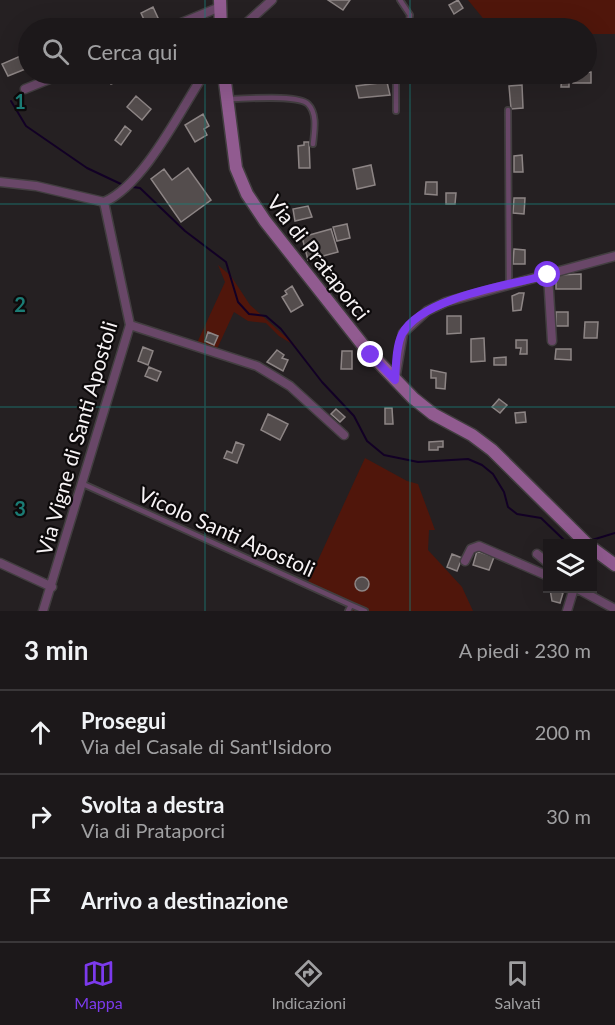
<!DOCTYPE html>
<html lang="it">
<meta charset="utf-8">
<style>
body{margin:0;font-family:Lato,sans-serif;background:#292527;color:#f1f3f6}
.controls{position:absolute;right:18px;bottom:18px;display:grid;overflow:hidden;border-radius:0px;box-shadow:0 6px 24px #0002}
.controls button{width:54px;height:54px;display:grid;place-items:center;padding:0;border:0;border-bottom:2px solid #3a3739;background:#1c181a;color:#f1f3f6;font:30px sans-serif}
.stop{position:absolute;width:18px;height:18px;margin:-14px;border:4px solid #7c3aed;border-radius:50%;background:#fff}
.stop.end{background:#7c3aed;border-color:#fff;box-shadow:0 2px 6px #0008}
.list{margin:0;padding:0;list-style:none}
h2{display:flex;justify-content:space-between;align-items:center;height:78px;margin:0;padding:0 24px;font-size:26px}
h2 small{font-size:20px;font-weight:400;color:#a0a0a2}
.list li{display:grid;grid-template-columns:39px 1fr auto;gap:18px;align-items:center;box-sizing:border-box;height:84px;padding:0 24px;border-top:2px solid #3a3739}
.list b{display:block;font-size:22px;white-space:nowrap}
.list p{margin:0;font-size:20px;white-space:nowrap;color:#a0a0a2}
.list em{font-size:20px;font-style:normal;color:#a0a0a2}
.icon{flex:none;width:33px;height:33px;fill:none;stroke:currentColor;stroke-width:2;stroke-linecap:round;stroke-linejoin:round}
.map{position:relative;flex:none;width:615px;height:611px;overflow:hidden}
.search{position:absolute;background:#1c181a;box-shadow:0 6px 24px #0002;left:18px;right:18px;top:18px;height:66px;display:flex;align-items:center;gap:15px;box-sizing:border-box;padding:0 21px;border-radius:33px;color:#a0a0a2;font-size:22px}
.sheet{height:330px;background:#1c181a}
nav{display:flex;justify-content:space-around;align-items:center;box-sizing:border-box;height:84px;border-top:2px solid #3a3739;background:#1c181a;font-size:16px;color:#a0a0a2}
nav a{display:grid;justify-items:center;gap:3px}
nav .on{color:#7c3aed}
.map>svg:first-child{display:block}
.green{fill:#50160b}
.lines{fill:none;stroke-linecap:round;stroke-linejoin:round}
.stream{stroke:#120025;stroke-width:2}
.building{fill:#544d4d;stroke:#8d8585;stroke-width:1.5}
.lane-casing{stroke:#423e40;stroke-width:8}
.street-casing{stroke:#423e40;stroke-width:11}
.secondary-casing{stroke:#423e40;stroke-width:15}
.lane{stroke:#694768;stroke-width:4.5}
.street{stroke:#694768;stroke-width:8}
.secondary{stroke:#915b90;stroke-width:12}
.route{stroke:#7c3aed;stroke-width:8}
.grid{fill:none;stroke:#1b7c75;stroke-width:1.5;stroke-opacity:0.55}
.labels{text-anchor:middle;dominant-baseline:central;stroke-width:4.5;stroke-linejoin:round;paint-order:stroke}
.street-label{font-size:21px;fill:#f7f3f5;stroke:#0d0a0b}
.grid-label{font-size:20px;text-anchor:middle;font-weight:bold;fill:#1b7c75;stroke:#0d0a0b;stroke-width:4.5;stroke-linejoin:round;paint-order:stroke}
</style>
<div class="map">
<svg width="615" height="611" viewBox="0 0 615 611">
<rect width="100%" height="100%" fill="#252022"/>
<path class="green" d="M468,0H615V34H587L586,28H491Z
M218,265L231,276L250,305L297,347L279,336L266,323L248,321L234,312L217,349L197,343L225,282Z
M365,458L407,481L418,484L435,530H429L428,550L462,587L473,611H351L354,603L308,582Z"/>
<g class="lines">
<path class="stream" d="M11,101L26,126L87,168L123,185
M133,187L140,188L185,231L226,262L238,302L249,314L266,316L281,329L322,382L354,416L367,441L384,455L418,462L468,459L482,465L493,474L504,492L508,507L517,514L541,518L564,540L575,544
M592,540L615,533"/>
</g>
<path class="building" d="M328,0H350L343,10Z
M458,0L463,8L454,14L449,5Z
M153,7L158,18L146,24L141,13Z
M200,19L205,28H190L189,25Z
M25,54L28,68L8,76L2,64Z
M591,72V83H573V74Z
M106,74H124L126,78L111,84Z
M562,74H569V87H561Z
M387,82L390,95L359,98L356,86Z
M522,85L523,108L511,109L509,86Z
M136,96L151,109L142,120L127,107Z
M203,114L209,126L204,129L207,135L195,142L185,125Z
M125,126L131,131L121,145L115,140Z
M304,142H309L310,168H299L298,146L304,145Z
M522,155L523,172H514V156Z
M371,165L375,185L357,189L353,169Z
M188,168L211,200L181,222L151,179L164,169L172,180Z
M426,182H437V195L425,194Z
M446,193H456L455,204H446Z
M514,198H525L524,214L513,213Z
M308,206L312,217L295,221L293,209Z
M347,224L350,238L337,241L333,227Z
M331,229L338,252L308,260L302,237Z
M514,249L525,250V264H513Z
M581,274V289H556V275Z
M292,286L303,305L291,312L282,297L287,294L285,291Z
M519,293H524L521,310L513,311L512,296Z
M556,312H568V326H556Z
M447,316H461V333L447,334Z
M585,322H598L597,338H584Z
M208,332L218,336L214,345L205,341Z
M484,338L485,361L471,362V339Z
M516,340H527V354H520L521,348H516Z
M143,347L153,351L148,365L138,361Z
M556,349H571V360L555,359Z
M277,350L284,355L282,358L288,360L283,371L267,362Z
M342,351H352V369H341Z
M506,357V365H494V358Z
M149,367L161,372L157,381L145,376Z
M431,370L446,373L445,389L436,388V378H431Z
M499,399L507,405L500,413L492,407Z
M385,408H392L393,424H385Z
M336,409L345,417L340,422L331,414Z
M525,412L526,422L516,423L515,413Z
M268,414L288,424L280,440L261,430Z
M443,441V447H438V450H429V442Z
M236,442L244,445L237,463L224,458L227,451L232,453Z
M477,551L494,557L489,570L473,565Z
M452,554L462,558L457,571L447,567Z
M355 584a7 7 0 1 1 14 0a7 7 0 1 1-14 0Z
M550,589L563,593L560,603L552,601Z"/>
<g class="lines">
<g class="lane-casing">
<path id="lane" d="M400,0L410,15L408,28
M229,99C245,99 298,94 308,104C318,114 314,132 313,144
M508,110L509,285
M396,111V74
M83,484L351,605L348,611
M351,605L365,611"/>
</g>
<g class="street-casing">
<path id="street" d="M169,28L220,7
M241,28L272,0
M25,89L62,74
M0,182L36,186L104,202C144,185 180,111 204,74
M548,275L552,341
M130,325L257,366L290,386L344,435
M395,380L403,333L427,311L446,302L615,256
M537,554L548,563
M465,561L471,549L479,546L548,576
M0,563L52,587
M576,588L615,609
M43,611L130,325L104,202
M567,611L574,588"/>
</g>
<g class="secondary-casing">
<path id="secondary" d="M220,0L221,28
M224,74L236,168L247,194L265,221L366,349L413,398L433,414L472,435L492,450L587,544
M592,548L615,565"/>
</g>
<use href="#lane" class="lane"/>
<use href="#street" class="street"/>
<use href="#secondary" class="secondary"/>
</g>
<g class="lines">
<path class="route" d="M371,355L395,380C396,365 396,346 402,334C422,297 510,285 548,275"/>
</g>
<path class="grid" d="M205,0V28M410,0V28M205,74V611M410,74V611M0,204H615M0,407H615"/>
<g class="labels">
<g class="street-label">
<text transform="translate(319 257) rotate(52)">Via di Prataporci</text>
<text transform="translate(76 438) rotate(-74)">Via Vigne di Santi Apostoli</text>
<text transform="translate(227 531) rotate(24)">Vicolo Santi Apostoli</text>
</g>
</g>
<g class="grid-label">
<text x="20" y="109">1</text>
<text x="20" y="312">2</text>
<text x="20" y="516">3</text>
</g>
</svg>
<div class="controls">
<button><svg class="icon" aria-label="layers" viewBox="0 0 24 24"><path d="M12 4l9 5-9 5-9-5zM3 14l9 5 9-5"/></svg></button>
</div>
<div class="stop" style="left:548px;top:275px"></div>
<div class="stop end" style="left:371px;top:355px"></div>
<div class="search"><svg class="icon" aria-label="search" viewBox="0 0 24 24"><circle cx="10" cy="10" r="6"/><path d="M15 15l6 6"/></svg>Cerca qui</div>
</div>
<section class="sheet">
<h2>3 min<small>A piedi · 230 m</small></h2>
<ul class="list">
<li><svg class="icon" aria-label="ahead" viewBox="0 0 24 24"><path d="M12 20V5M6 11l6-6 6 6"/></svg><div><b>Prosegui</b><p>Via del Casale di Sant'Isidoro</p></div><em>200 m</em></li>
<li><svg class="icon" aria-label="right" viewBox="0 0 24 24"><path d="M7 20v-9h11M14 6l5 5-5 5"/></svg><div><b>Svolta a destra</b><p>Via di Prataporci</p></div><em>30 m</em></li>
<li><svg class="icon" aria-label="arrive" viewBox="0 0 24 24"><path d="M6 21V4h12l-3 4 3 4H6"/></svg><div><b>Arrivo a destinazione</b></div></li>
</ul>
</section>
<nav>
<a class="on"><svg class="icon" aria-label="map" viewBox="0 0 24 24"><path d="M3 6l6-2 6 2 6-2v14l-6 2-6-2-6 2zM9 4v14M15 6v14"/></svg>Mappa</a>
<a><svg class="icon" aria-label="directions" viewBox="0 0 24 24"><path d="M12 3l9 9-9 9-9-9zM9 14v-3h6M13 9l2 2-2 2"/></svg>Indicazioni</a>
<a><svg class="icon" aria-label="saved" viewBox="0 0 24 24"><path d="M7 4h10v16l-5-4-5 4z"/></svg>Salvati</a>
</nav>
